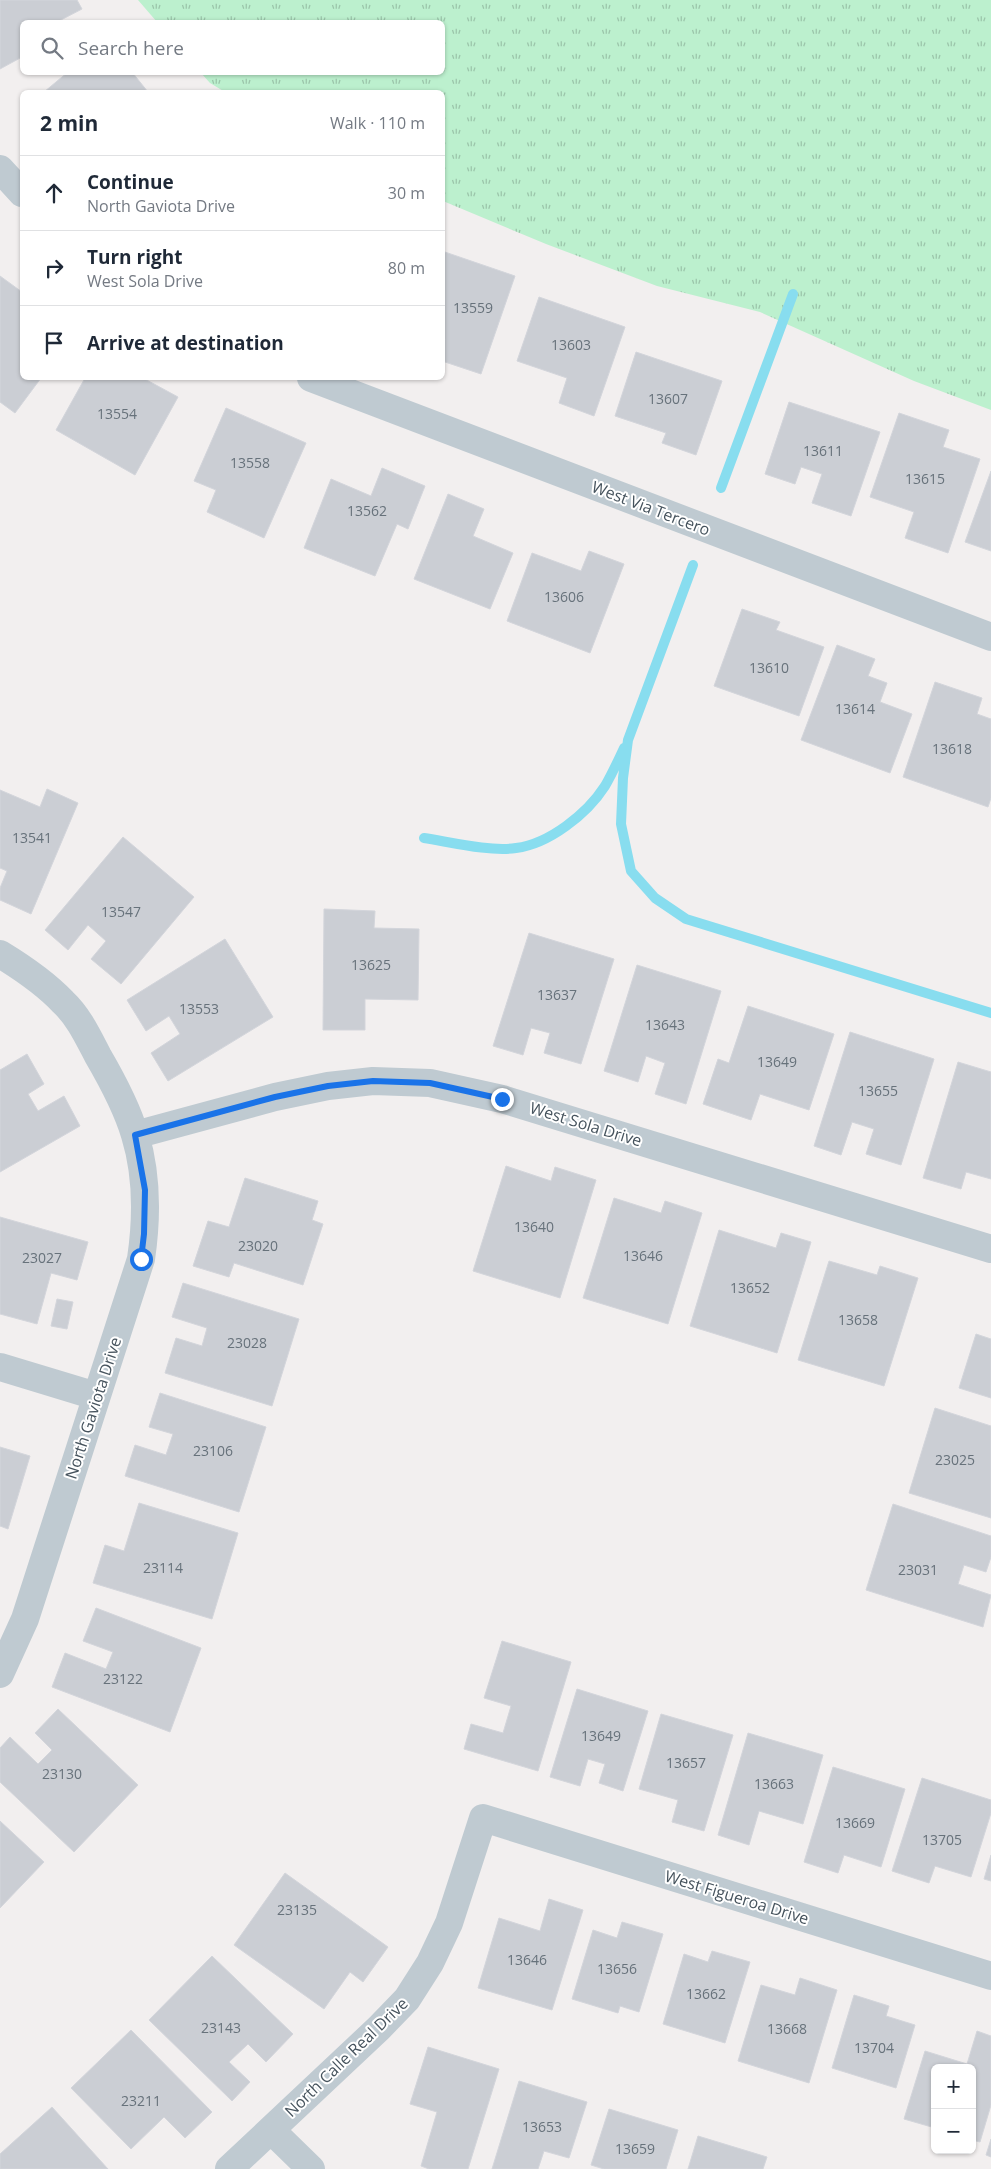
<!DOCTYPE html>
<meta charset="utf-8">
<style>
body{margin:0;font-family:"Open Sans",sans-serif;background:#f6f6f7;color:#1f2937}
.controls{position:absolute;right:15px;bottom:15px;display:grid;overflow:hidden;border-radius:8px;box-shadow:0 1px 4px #0004}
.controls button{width:45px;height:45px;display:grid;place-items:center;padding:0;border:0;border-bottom:1px solid #e0e1e3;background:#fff;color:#1f2937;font:25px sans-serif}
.stop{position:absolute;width:15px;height:15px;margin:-11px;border:4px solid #1a73e8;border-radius:50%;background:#fff}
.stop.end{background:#1a73e8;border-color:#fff;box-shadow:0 1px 5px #0008}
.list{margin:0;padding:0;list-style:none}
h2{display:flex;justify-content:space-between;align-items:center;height:65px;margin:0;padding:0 20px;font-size:21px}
h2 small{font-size:16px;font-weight:400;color:#747a83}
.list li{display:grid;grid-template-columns:32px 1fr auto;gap:15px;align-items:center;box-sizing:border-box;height:75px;padding:0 20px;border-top:1px solid #e0e1e3}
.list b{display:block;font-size:19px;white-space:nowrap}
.list p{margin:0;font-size:16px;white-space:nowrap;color:#747a83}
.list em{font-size:16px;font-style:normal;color:#747a83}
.icon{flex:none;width:28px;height:28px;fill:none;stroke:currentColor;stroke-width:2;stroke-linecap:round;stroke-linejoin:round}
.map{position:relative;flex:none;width:991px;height:2169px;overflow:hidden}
.search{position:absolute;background:#fff;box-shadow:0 1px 4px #0004;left:20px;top:20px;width:425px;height:55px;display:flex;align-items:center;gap:12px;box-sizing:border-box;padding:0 18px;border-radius:8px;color:#747a83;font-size:19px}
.panel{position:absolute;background:#fff;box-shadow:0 1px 4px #0004;left:20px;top:90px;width:425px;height:290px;border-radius:8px}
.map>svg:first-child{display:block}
.grass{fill:url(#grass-tufts)}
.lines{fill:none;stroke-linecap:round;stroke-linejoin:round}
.stream{stroke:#88ddef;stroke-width:10}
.building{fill:#cbced4;stroke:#d3d5db}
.minor{stroke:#bfcad1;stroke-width:28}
.route{stroke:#1a73e8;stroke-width:6}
.labels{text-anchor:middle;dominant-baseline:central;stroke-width:4;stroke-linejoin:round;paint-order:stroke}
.number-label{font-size:14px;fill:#67727b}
.street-label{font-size:16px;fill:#46535d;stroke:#fff}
</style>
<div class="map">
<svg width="991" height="2169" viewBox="0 0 991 2169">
<defs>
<pattern id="grass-tufts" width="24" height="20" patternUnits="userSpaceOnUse" patternTransform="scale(1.25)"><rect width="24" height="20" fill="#bcf0ce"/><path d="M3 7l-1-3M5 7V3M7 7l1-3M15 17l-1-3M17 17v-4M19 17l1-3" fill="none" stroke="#9bc5aa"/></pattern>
</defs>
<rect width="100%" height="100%" fill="#f2efef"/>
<path class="grass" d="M138,0H991V410L914,381L760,312L657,286L546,244L443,201L442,92H225L210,83L201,73L442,72V22H157Z"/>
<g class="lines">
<path class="stream" d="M721,488L793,294
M693,565L628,740L623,778L621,824L631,871L655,898L686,919L991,1013
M424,838C450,842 490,852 516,848C549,844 587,814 605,786C612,774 618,761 624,748"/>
</g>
<path class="building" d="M0,0H77L82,9L57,22H22V57L0,69Z
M68,72H132L148,92H44Z
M442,251L515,276L481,374L442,361V347L445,339L442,338Z
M0,276L22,292V378H41L15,413L0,402Z
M539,297L625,327L594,416L559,403L567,378L517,361Z
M636,352L722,381L696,455L662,443L666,433L615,416Z
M85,378H143L178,397L135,475L56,430Z
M789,402L880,432L851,516L812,503L822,474L801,467L795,484L765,474Z
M226,408L306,443L264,538L207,512L216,490L194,481Z
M899,413L949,430L943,447L980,459L948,553L905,538L914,512L870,497Z
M382,468L425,486L408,529L397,524L375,576L304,548L331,479L371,496Z
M991,471V551L965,542Z
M448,494L484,509L473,536L513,553L490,609L414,579Z
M589,551L624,564L590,653L507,621L532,553L581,571Z
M742,609L780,622L776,630L824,647L799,716L714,686Z
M837,645L875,659L868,676L887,683L880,702L912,714L890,773L801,740Z
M935,682L982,698L977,714L991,719V798L988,807L903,777Z
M47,789L78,803L31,914L0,900V888L7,871L0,868V790L40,807Z
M123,837L194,897L121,984L91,959L106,941L88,925L68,950L45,930Z
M324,909L375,911L374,928L419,929L418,1000L365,999V1030H323Z
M529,933L614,959L581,1064L544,1053L550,1033L531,1028L523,1055L493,1046Z
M225,939L273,1017L168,1081L151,1053L180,1034L169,1016L146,1031L127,1000Z
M637,965L721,991L686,1104L655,1094L665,1063L646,1056L638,1082L604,1071Z
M748,1006L834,1034L809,1110L760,1094L751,1120L703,1104L718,1059L729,1063Z
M850,1032L934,1059L901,1165L866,1154L874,1129L852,1122L841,1155L814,1146Z
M27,1054L44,1084L28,1094L38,1111L64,1096L80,1126L0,1172V1070Z
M958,1062L991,1072V1179L966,1172L961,1189L923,1178Z
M506,1166L551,1181L555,1167L596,1180L560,1298L473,1271Z
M245,1178L318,1201L312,1220L323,1224L303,1285L234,1263L229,1277L193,1266L208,1221L229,1227Z
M614,1198L661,1213L665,1201L702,1213L668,1324L583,1298Z
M0,1217L88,1242L77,1280L51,1273L37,1324L0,1314Z
M719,1230L776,1248L781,1233L811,1242L777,1353L690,1326Z
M829,1261L877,1275L880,1266L918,1278L884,1386L798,1360Z
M183,1283L299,1319L272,1406L165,1373L176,1338L202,1346L207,1328L172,1317Z
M57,1299L73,1302L67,1329L51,1326Z
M976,1334L991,1339V1398L959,1388Z
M160,1393L266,1427L239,1512L125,1476L135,1445L166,1455L173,1434L149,1427Z
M935,1408L991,1426V1518L909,1493Z
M0,1447L30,1456L8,1529L0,1526Z
M139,1503L238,1533L212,1619L93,1583L105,1545L124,1551Z
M893,1504L991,1536V1557L986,1572L964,1565L958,1584L991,1595L983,1627L866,1590Z
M96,1608L201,1648L170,1732L52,1687L65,1653L106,1669L113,1652L83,1641Z
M502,1641L571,1662L538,1771L464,1749L471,1724L503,1733L511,1706L484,1698Z
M577,1689L648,1711L623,1791L599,1783L605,1764L588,1759L580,1786L550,1777Z
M58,1709L138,1785L74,1852L0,1782V1748L10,1737L38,1764L52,1750L35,1733Z
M661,1714L733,1735L704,1831L672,1822L678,1800L639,1789Z
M748,1733L823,1755L803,1824L759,1811L749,1845L718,1835Z
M833,1767L905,1789L881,1867L844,1855L838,1873L804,1862Z
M922,1778L991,1800V1813L971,1877L935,1866L929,1883L892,1871Z
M0,1821L44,1862L0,1908Z
M991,1855V1881L984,1879Z
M285,1873L388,1947L363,1982L350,1972L324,2009L234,1945Z
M549,1899L583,1910L552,2010L478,1988L499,1918L540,1931Z
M622,1922L663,1934L639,2012L620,2006L618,2013L572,1999L593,1930L617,1938Z
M712,1951L750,1962L725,2043L663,2024L684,1954L708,1962Z
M212,1956L293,2034L266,2062L248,2044L229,2062L250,2082L232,2101L149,2020Z
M800,1978L837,1990L809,2083L738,2061L761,1985L795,1995Z
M854,1995L889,2006L886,2016L915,2025L896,2088L832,2068Z
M131,2030L212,2112L185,2138L164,2117L131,2149L71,2088Z
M977,2031L991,2036V2105L980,2142L972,2140V2068H935V2128L904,2119L925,2051L967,2064Z
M428,2047L499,2069L468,2169H429L421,2166L437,2112L410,2104Z
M519,2081L587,2102L569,2158L544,2151L538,2169H492Z
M52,2107L108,2169H0V2154Z
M609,2109L678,2130L666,2169H604L591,2165Z
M698,2136L767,2157L763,2169H688Z
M991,2139V2157L986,2155Z"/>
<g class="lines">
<path class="minor" d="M0,169L22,193
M311,378L991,637
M0,954C23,968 45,983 63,1002C79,1017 88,1037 98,1056C112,1080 127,1108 135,1135C147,1174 147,1218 141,1259L25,1619L0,1674
M135,1135L275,1097L328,1086L373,1081L430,1083L502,1099L991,1249
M0,1367L96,1396
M271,2130L311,2169
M229,2169L379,2028L407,1999L430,1963L449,1923L483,1818L991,1976"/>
</g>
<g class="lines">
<path class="route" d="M141,1259L144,1234L145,1190L135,1135L275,1097L328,1086L373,1081L430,1083L502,1099"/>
</g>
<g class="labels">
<g class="number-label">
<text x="473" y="307">13559</text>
<text x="571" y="344">13603</text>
<text x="668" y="398">13607</text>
<text x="117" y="413">13554</text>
<text x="823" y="450">13611</text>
<text x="250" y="462">13558</text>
<text x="925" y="478">13615</text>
<text x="367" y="510">13562</text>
<text x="564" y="596">13606</text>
<text x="769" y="667">13610</text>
<text x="855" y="708">13614</text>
<text x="952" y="748">13618</text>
<text x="32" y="837">13541</text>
<text x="121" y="911">13547</text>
<text x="371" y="964">13625</text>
<text x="557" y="994">13637</text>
<text x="199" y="1008">13553</text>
<text x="665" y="1024">13643</text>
<text x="777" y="1061">13649</text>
<text x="878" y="1090">13655</text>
<text x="534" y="1226">13640</text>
<text x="258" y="1245">23020</text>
<text x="643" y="1255">13646</text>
<text x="42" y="1257">23027</text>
<text x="750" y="1287">13652</text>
<text x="858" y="1319">13658</text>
<text x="247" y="1342">23028</text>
<text x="213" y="1450">23106</text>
<text x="955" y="1459">23025</text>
<text x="163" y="1567">23114</text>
<text x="918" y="1569">23031</text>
<text x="123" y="1678">23122</text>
<text x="601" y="1735">13649</text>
<text x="686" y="1762">13657</text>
<text x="62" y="1773">23130</text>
<text x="774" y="1783">13663</text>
<text x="855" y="1822">13669</text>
<text x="942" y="1839">13705</text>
<text x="297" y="1909">23135</text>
<text x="527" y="1959">13646</text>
<text x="617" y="1968">13656</text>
<text x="706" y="1993">13662</text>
<text x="221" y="2027">23143</text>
<text x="787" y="2028">13668</text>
<text x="874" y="2047">13704</text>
<text x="141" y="2100">23211</text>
<text x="542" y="2126">13653</text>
<text x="635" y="2148">13659</text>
</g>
<g class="street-label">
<text transform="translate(651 508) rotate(21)">West Via Tercero</text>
<text transform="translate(586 1124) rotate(17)">West Sola Drive</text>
<text transform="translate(93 1408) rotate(-72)">North Gaviota Drive</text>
<text transform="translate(737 1897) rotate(17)">West Figueroa Drive</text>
<text transform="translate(346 2057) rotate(-44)">North Calle Real Drive</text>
</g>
</g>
</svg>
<div class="controls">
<button>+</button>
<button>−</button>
</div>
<div class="stop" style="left:141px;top:1259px"></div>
<div class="stop end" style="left:502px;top:1099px"></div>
<div class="search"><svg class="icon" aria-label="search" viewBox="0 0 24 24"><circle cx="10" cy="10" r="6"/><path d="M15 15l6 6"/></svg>Search here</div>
<section class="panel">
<h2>2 min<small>Walk · 110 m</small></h2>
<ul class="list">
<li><svg class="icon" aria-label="ahead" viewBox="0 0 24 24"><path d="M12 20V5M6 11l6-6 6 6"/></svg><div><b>Continue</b><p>North Gaviota Drive</p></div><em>30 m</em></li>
<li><svg class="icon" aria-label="right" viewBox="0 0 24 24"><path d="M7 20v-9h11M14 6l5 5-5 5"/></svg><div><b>Turn right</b><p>West Sola Drive</p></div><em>80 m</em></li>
<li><svg class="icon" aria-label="arrive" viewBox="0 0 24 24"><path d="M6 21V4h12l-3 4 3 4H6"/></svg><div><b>Arrive at destination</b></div></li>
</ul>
</section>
</div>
